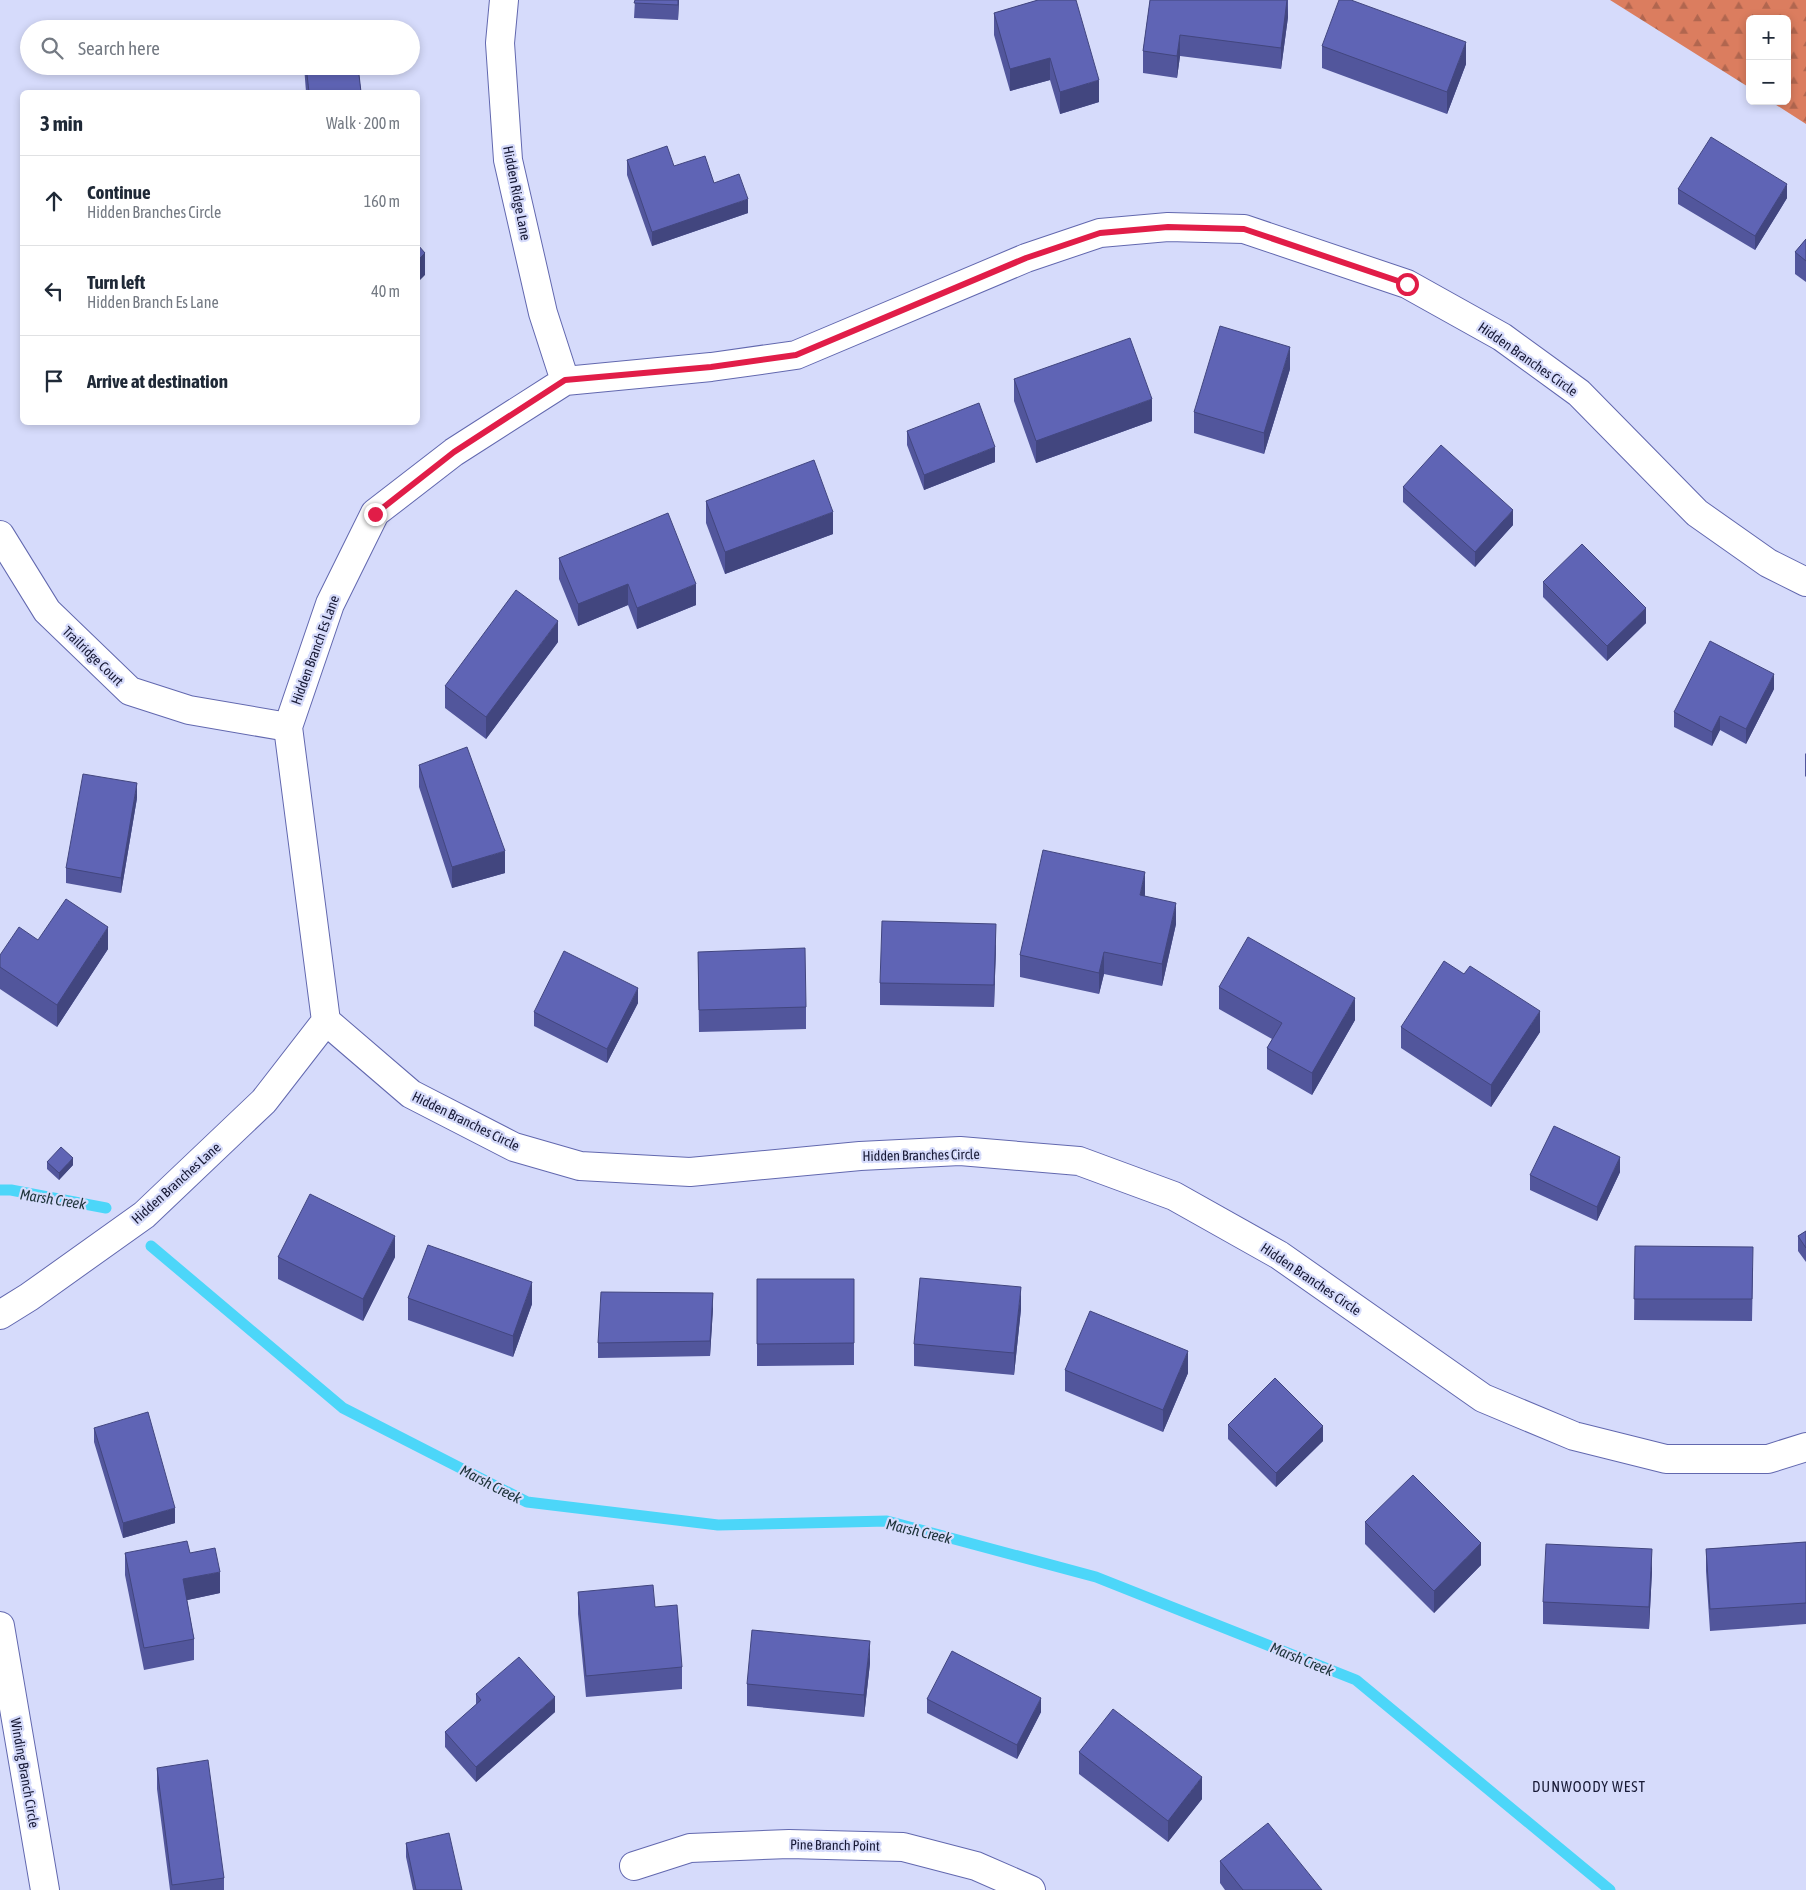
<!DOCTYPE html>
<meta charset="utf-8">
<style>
body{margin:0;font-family:"Asap Condensed",sans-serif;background:#f6f6f7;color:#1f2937}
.controls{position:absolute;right:15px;top:15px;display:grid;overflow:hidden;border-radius:8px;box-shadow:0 2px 8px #0003}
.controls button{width:45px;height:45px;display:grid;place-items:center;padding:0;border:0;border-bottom:1px solid #e0e1e3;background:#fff;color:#1f2937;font:25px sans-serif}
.stop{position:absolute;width:15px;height:15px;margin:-11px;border:4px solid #e11d48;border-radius:50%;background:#fff}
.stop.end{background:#e11d48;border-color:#fff;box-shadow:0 1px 5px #0008}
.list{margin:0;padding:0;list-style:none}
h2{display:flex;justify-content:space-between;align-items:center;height:65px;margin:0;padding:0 20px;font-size:21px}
h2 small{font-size:16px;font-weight:400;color:#747a83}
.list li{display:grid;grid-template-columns:32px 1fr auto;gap:15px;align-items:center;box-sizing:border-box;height:90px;padding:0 20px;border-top:1px solid #e0e1e3}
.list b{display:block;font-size:19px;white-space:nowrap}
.list p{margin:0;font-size:16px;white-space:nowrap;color:#747a83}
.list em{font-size:16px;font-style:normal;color:#747a83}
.icon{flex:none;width:28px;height:28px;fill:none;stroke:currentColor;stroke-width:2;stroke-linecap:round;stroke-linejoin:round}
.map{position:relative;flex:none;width:1806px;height:1890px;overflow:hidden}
.search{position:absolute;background:#fff;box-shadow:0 2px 8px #0003;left:20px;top:20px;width:400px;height:55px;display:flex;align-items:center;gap:12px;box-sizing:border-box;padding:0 18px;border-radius:28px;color:#747a83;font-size:19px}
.panel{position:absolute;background:#fff;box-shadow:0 2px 8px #0003;left:20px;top:90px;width:400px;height:335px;border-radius:8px}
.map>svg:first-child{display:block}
.forest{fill:url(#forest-firs)}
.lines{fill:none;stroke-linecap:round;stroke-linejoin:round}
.stream{stroke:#4cd6f9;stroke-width:11}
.street-casing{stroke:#6268af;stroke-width:30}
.street{stroke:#fff;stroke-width:28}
.wall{fill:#52569c}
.shaded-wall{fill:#42467f}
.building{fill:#5f64b5;stroke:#42467f}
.route{stroke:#e11d48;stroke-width:6}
.labels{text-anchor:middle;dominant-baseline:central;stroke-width:4.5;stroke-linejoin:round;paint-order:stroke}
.street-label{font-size:14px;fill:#171935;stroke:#d6dbfb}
.water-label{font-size:15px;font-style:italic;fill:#1c3239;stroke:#d6dbfb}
.neighbourhood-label{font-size:15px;letter-spacing:1px;fill:#171935;stroke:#d6dbfb}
</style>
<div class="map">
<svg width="1806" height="1890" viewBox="0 0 1806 1890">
<defs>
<pattern id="forest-firs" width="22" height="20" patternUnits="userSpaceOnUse" patternTransform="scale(1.25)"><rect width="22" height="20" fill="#db7d5f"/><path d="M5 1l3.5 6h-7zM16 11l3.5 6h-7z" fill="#b1664f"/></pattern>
</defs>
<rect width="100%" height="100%" fill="#d6dbfb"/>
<path class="forest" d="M1610,0H1806V124L1770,101H1787V19H1750V88Z"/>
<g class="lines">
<path class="stream" d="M0,1190H11L106,1208
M151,1246L343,1408L527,1502L718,1525L887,1521L1096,1577L1356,1680L1610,1890"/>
<g class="street-casing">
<path id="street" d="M504,0L500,43L508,160L543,313L565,381
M0,535L47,611L130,691L189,710L288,727
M1806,582L1768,563L1697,513L1579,393L1502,337L1407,284L1244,229L1168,227L1100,233L1026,258L796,355L711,367L565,381L454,452L375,513L330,604L288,727L326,1021L411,1094L514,1147L580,1166L690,1172L860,1156L960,1151L1079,1161L1174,1196L1279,1255L1483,1398L1574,1436L1666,1459H1768L1806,1447
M0,1315L29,1297L144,1215L264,1101L326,1021
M0,1626L45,1890
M634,1866L690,1848L789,1844L903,1847L976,1866L1031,1890"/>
</g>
<use href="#street" class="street"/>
</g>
<path class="wall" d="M635,0H679L678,20L634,18Z
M1038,0L1099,102L1060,114L1050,80L1010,91L994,35V13Z
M1150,0H1288V17L1281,69L1180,56L1177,78L1143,73V51Z
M1322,46L1466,64L1447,114L1322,68Z
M304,66H358L361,92H306Z
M627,160L674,166L714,183L748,213L652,246L627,175Z
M1678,189L1787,198L1755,250L1678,204Z
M1806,239V282L1795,274V252Z
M1290,369L1264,454L1194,433V412Z
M1014,379L1152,421L1036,463L1014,401Z
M907,431L995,462L924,490L907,445Z
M1403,487L1513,525L1475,567L1403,502Z
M706,501L833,534L725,574L706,523Z
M559,558L696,605L637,629L628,605L578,626L559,579Z
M1543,582L1646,623L1607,661L1543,597Z
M558,642L486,739L445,708V686Z
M1774,689L1746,744L1720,730L1712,746L1674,727V712Z
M1806,753V777L1805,776V754Z
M419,765L505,873L452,888L419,787Z
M137,798L121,893L66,883V868Z
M1145,894V896L1176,924L1162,986L1104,974L1099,994L1020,977V955Z
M996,945L994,1007L880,1005V983Z
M108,949L57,1027L0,989V955Z
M698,952L806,1007V1029L699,1032Z
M1464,974L1540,1032L1491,1107L1401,1048V1027Z
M1219,987L1355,1020L1312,1095L1267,1069V1048L1272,1039L1219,1009Z
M638,1003L607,1063L534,1026V1012Z
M47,1162L73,1165L59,1180L47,1169Z
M1620,1172L1597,1221L1530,1190V1175Z
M1806,1231V1262L1798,1251V1236Z
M1635,1246L1753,1268L1752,1321L1634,1320Z
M278,1257H395L363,1321L278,1279Z
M757,1279H854V1365L757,1366Z
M408,1298L532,1304L513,1357L408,1320Z
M713,1308L710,1356L598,1358V1343Z
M1021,1309L1014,1375L914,1366V1344Z
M1065,1370L1188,1373L1163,1432L1065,1391Z
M1228,1425L1323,1441L1276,1487L1228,1439Z
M94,1428L175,1523L123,1538L94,1442Z
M1365,1522L1481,1565L1434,1613L1365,1544Z
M1806,1542V1624L1710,1631L1706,1571V1549Z
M125,1553H190L220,1593L187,1600L194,1639V1660L144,1670L125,1575Z
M1652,1571L1649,1629L1543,1624V1602Z
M578,1592L655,1607L682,1667V1689L586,1697L578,1614Z
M870,1663L864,1717L747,1706V1684Z
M476,1694L555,1712L476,1782L445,1747V1732L476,1705Z
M927,1699L1041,1712L1017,1759L927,1713Z
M1079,1752L1202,1799L1168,1842L1079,1774Z
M157,1768L224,1878V1890H170L157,1789Z
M406,1843L462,1890H413L406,1857Z
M1220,1861L1322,1890H1225L1220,1883Z"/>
<path class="shaded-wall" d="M678,0H679L678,20Z
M1287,0L1288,17L1281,69V48Z
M1180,35V56L1177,78V56Z
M1466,42V64L1447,114V92Z
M1050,58V80L1010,91V69Z
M1099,80V102L1060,114V92Z
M1787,184V198L1755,250V236Z
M748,199V213L652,246V232Z
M425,253V275L418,282V260Z
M1290,347V369L1264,454V433Z
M1152,399V421L1036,463V441Z
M995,447V462L924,490V475Z
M1513,510V525L1475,567V552Z
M833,512V534L725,574V552Z
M628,584V605L578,626V604Z
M696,584V605L637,629V608Z
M1646,608V623L1607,661V646Z
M558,621V642L486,739V717Z
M1774,674V689L1746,744V729Z
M1720,716V730L1712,746V732Z
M137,783V798L121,893V878Z
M505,851V873L452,888V867Z
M1145,872V894L1140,917V895Z
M1176,903V924L1162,986V964Z
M996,924V945L994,1007V985Z
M108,927V949L57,1027V1005Z
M1104,952V974L1099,994V973Z
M638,988V1003L607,1063V1049Z
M1355,998V1020L1312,1095V1073Z
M1540,1011V1032L1491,1107V1085Z
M1620,1157V1172L1597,1221V1207Z
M73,1158V1165L59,1180V1173Z
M395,1236V1257L363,1321V1299Z
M532,1282V1304L513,1357V1336Z
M1021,1287V1309L1014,1375V1353Z
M713,1293V1308L710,1356V1341Z
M1188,1351V1373L1163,1432V1410Z
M1323,1426V1441L1276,1487V1473Z
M175,1508V1523L123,1538V1523Z
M1481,1543V1565L1434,1613V1591Z
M1652,1549V1571L1649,1629V1607Z
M220,1572V1593L183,1601V1579Z
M870,1641V1663L864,1717V1695Z
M555,1697V1712L476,1782V1767Z
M1041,1698V1712L1017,1759V1745Z
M1202,1777V1799L1168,1842V1821Z"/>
<path class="building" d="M635,0H678V5L634,3Z
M1038,0H1076L1099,80L1060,92L1050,58L1010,69L994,13Z
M1150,0H1287L1281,48L1180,35L1177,56L1143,51Z
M1339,0H1351L1466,42L1447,92L1322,46Z
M306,66H358L361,92H309Z
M1711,137L1787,184L1755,236L1678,189Z
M667,146L674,166L705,156L714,183L739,174L748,199L652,232L627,160Z
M1806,239V261L1795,252Z
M418,245L425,253L418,260Z
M1220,326L1290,347L1264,433L1194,412Z
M1130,338L1152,399L1036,441L1014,379Z
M979,403L995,447L924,475L907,431Z
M1441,445L1513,510L1475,552L1403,487Z
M814,460L833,512L725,552L706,501Z
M668,513L696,584L637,608L628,584L578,604L559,558Z
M1582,544L1646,608L1607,646L1543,582Z
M516,590L558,621L486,717L445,686Z
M1710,641L1774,674L1746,729L1720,716L1712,732L1674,712Z
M467,747L505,851L452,867L419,765Z
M83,774L137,783L121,878L66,868Z
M1043,850L1145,872L1140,895L1176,903L1162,964L1104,952L1099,973L1020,955Z
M66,899L108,927L57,1005L0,967V955L19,927L38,940Z
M882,921L996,924L994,985L880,983Z
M1248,937L1355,998L1312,1073L1267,1048L1282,1023L1219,987Z
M805,948L806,1007L699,1010L698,952Z
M564,951L638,988L607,1049L534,1012Z
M1444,961L1464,974L1470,966L1540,1011L1491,1085L1401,1027Z
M1554,1126L1620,1157L1597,1207L1530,1175Z
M61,1147L73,1158L59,1173L47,1162Z
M310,1194L395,1236L363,1299L278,1257Z
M1806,1231V1248L1798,1236Z
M428,1245L532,1282L513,1336L408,1298Z
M1635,1246L1753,1247L1752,1299H1634Z
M920,1278L1021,1287L1014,1353L914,1344Z
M757,1279H854V1343L757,1344Z
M601,1292L713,1293L710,1341L598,1343Z
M1090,1311L1188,1351L1163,1410L1065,1370Z
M1275,1378L1323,1426L1276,1473L1228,1425Z
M148,1412L175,1508L123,1523L94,1428Z
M1413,1475L1481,1543L1434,1591L1365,1522Z
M187,1541L190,1553L215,1548L220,1572L183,1579L194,1639L144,1648L125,1553Z
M1806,1542V1603L1710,1609L1706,1549Z
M1546,1544L1652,1549L1649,1607L1543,1602Z
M653,1585L655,1607L677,1605L682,1667L586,1676L578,1592Z
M752,1630L870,1641L864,1695L747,1684Z
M952,1651L1041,1698L1017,1745L927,1699Z
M519,1657L555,1697L476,1767L445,1732L481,1700L476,1694Z
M1113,1709L1202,1777L1168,1821L1079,1752Z
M208,1760L224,1878L172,1885L157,1768Z
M1268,1823L1322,1890H1243L1220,1861Z
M449,1833L462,1890H416L406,1843Z"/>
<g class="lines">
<path class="route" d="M375,514L454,452L565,380L711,367L796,355L1026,258L1100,233L1168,227L1244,229L1407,284"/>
</g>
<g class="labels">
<g class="street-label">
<text transform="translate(517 193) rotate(79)">Hidden Ridge Lane</text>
<text transform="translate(1528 359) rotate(35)">Hidden Branches Circle</text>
<text transform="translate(315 650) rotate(-70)">Hidden Branch Es Lane</text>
<text transform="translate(93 656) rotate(44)">Trailridge Court</text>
<text transform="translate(466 1121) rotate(26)">Hidden Branches Circle</text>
<text transform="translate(921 1155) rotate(-1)">Hidden Branches Circle</text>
<text transform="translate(176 1183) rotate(-42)">Hidden Branches Lane</text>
<text transform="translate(1311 1279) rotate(34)">Hidden Branches Circle</text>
<text transform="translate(25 1773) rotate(80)">Winding Branch Circle</text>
<text transform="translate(835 1845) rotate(1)">Pine Branch Point</text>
</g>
<g class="water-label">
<text transform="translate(53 1199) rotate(9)">Marsh Creek</text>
<text transform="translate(491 1484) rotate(27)">Marsh Creek</text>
<text transform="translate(919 1531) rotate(13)">Marsh Creek</text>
<text transform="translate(1302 1659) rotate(22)">Marsh Creek</text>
</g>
<g class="neighbourhood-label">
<text x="1589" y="1786">DUNWOODY WEST</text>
</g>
</g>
</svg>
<div class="controls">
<button>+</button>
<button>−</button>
</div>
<div class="stop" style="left:1407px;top:284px"></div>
<div class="stop end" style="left:375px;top:514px"></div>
<div class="search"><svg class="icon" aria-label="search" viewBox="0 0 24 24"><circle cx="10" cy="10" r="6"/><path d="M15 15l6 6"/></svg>Search here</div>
<section class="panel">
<h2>3 min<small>Walk · 200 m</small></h2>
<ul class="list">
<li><svg class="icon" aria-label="ahead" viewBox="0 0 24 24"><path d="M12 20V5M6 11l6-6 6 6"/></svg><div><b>Continue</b><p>Hidden Branches Circle</p></div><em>160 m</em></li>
<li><svg class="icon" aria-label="left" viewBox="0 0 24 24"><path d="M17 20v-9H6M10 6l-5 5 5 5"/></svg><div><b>Turn left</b><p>Hidden Branch Es Lane</p></div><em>40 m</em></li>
<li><svg class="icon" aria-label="arrive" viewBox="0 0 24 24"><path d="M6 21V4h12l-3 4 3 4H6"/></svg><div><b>Arrive at destination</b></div></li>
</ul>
</section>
</div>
